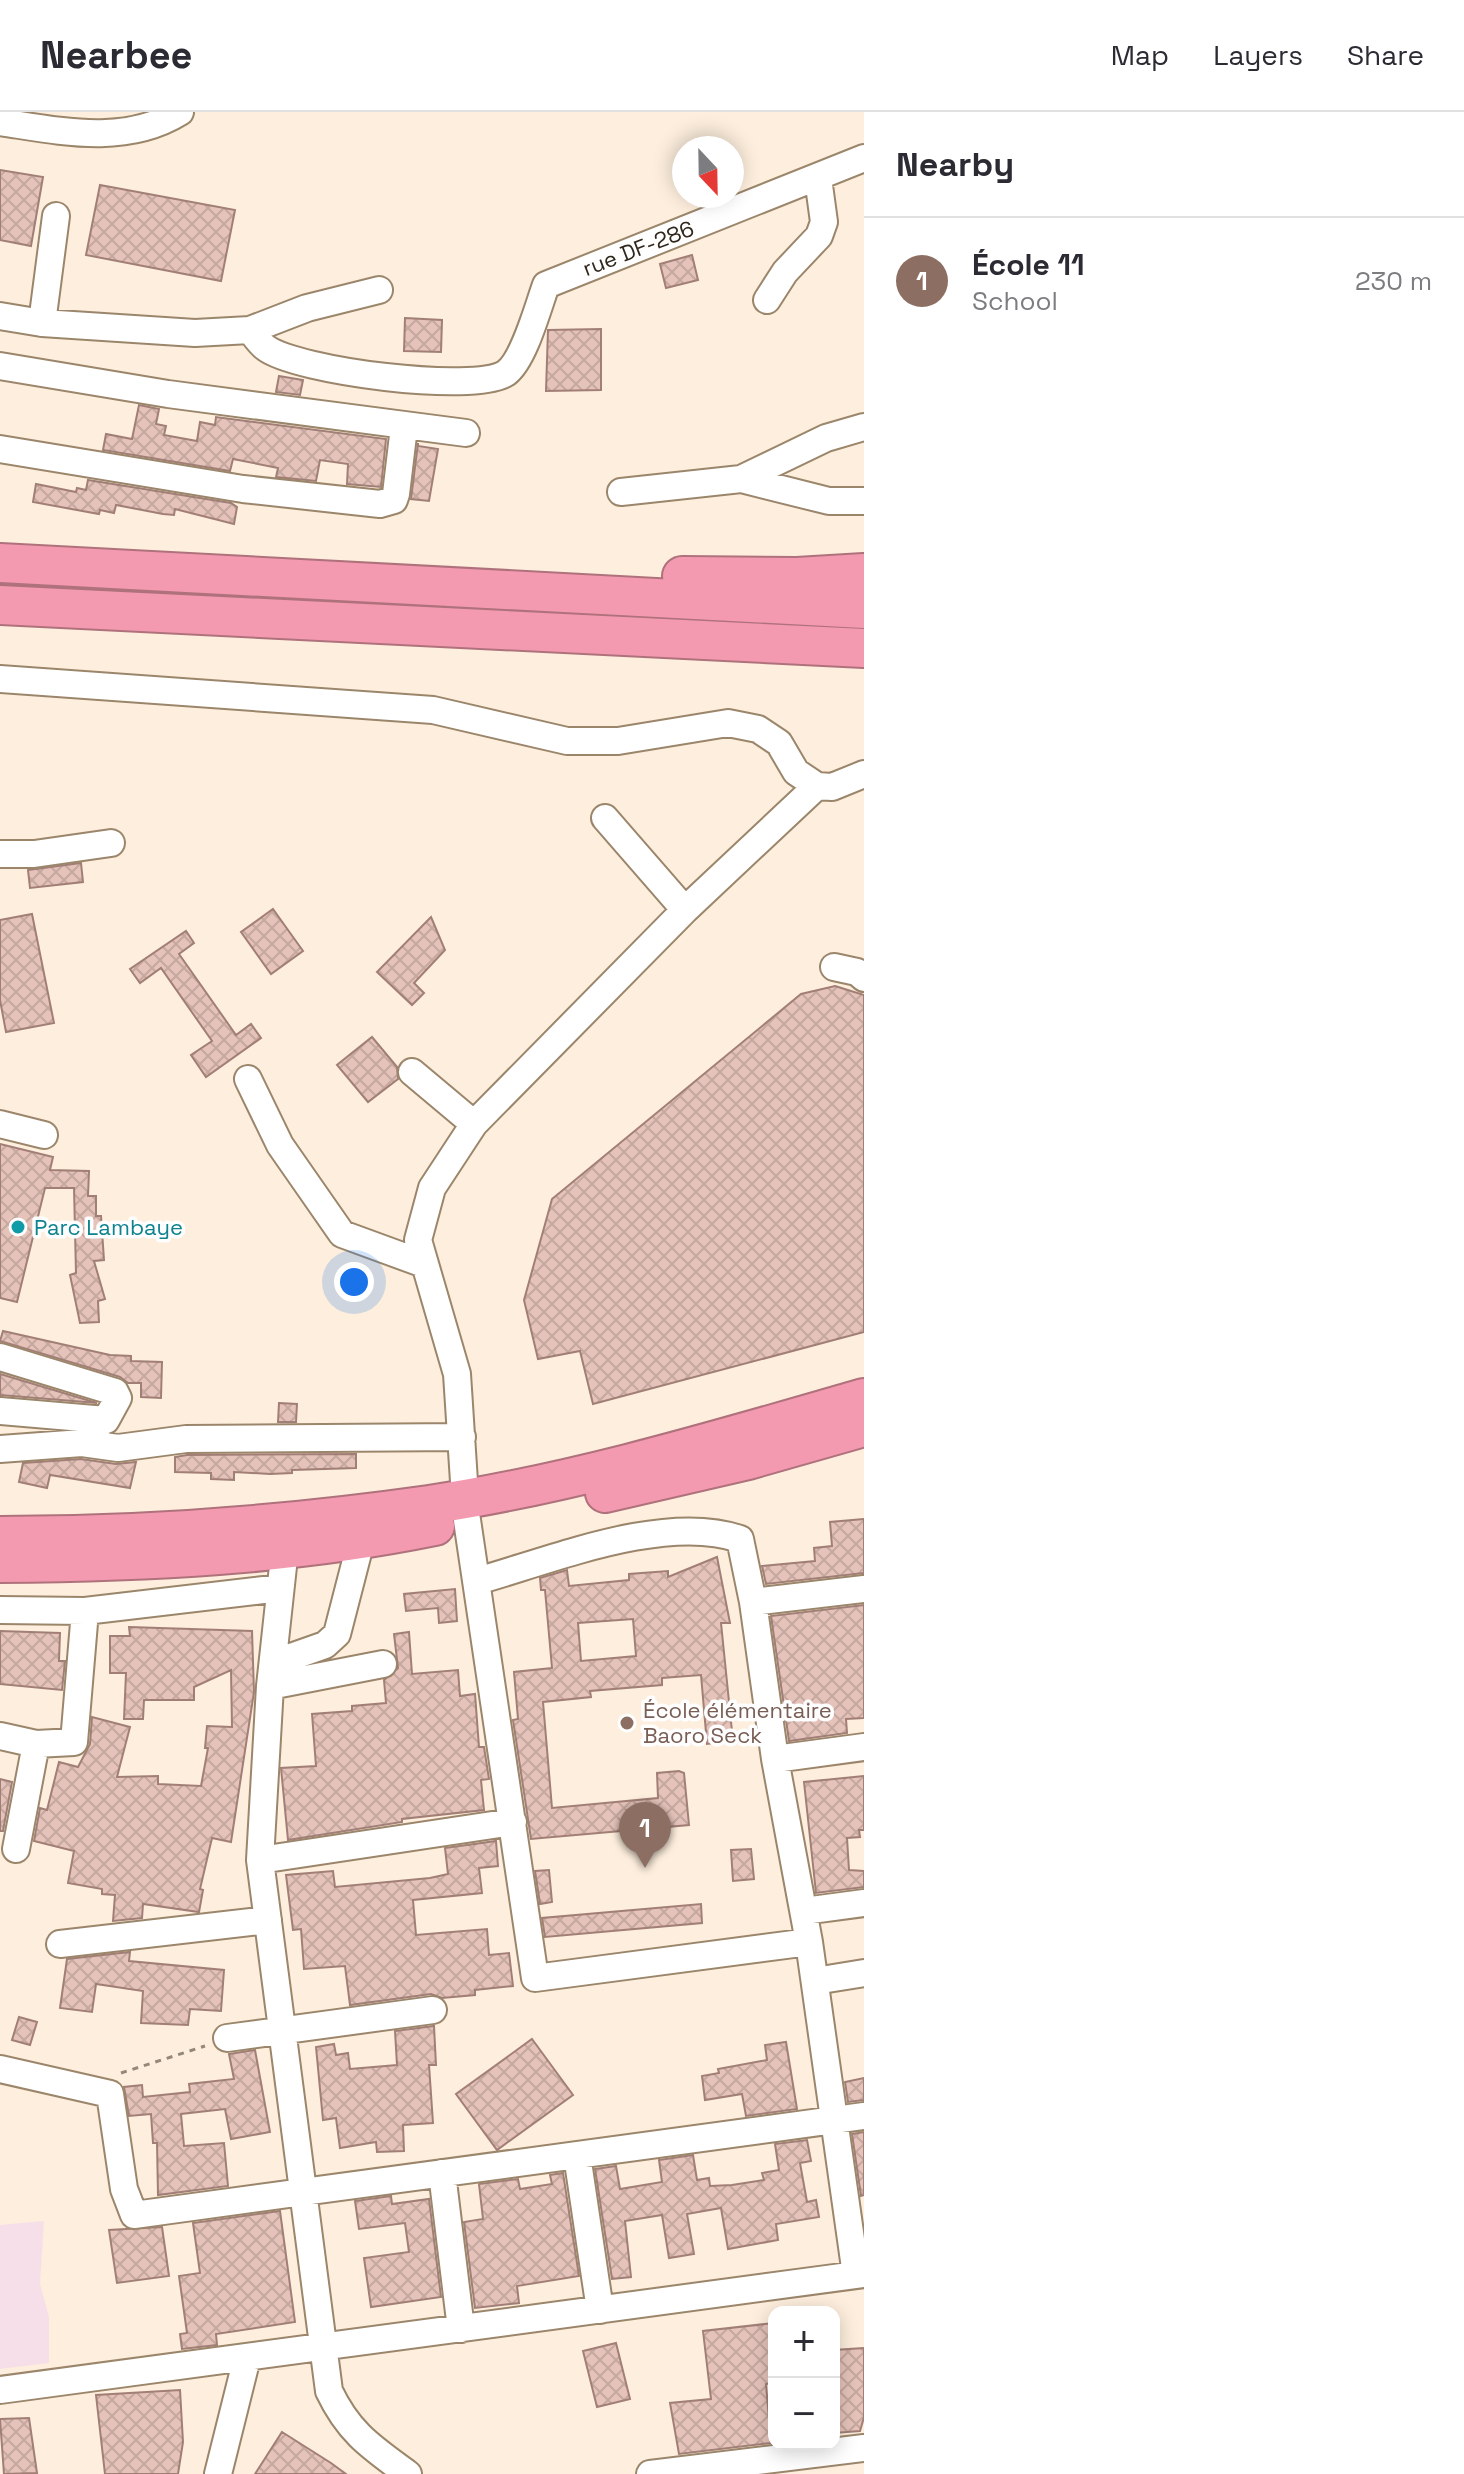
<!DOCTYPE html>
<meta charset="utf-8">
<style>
body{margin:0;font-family:"Space Grotesk",sans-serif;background:#f7f7f7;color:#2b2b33}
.controls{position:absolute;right:24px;bottom:24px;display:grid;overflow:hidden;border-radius:16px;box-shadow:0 4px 20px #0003}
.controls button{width:72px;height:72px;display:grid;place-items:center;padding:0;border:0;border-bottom:2px solid #e1e1e2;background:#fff;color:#2b2b33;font:40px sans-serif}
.compass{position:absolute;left:672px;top:24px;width:72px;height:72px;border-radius:50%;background:#fff;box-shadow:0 4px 20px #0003;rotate:158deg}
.you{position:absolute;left:354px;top:1170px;width:28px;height:28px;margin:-20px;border:6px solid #fff;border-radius:50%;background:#1a73e8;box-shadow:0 0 0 12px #1a73e833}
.badge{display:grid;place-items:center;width:52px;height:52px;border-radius:50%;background:#0b8043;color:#fff;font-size:26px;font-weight:700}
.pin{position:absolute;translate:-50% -66px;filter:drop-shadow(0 2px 4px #0008)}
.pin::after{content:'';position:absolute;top:42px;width:28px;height:24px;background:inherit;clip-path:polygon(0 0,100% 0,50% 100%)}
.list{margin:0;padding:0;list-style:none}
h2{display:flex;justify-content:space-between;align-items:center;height:104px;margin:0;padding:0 32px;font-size:34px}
h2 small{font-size:26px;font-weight:400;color:#7c7c81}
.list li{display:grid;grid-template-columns:52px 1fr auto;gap:24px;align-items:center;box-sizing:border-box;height:128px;padding:0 32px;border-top:2px solid #e1e1e2}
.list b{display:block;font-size:30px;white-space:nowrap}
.list p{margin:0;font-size:26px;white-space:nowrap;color:#7c7c81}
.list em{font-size:26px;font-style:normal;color:#7c7c81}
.map{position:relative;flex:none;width:864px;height:2362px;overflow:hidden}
header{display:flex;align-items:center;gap:48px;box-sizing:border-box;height:112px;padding:0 40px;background:#fff;border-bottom:2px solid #e1e1e2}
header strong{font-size:38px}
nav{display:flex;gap:44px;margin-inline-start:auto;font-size:28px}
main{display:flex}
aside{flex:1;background:#fff}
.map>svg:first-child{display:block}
.medical{fill:#f7dfea}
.building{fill:url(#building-cross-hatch);stroke:#a27f76;stroke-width:2;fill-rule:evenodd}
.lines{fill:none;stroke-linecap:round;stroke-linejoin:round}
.minor-casing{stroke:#9b866b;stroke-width:30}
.highway-casing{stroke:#af727c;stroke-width:42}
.path{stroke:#93887a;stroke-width:3;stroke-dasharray:6 6;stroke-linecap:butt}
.minor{stroke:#fff;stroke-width:26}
.highway{stroke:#f49ab0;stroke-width:38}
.culture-dot{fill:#0f9aa8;stroke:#fefefe;stroke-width:3}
.education-dot{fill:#8d6e63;stroke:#fefefe;stroke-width:3}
.labels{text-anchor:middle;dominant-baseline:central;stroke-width:7;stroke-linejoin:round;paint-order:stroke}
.street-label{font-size:22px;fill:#2f271c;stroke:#fefefe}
.culture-label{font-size:22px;fill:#0d838f;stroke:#fefefe;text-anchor:start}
.education-label{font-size:22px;fill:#785e54;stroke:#fefefe;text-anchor:start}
</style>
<header>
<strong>Nearbee</strong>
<nav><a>Map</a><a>Layers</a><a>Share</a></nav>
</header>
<main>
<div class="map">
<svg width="864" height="2362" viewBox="0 0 864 2362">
<defs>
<pattern id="building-cross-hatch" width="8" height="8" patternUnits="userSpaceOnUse" patternTransform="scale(2)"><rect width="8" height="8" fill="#e5c3ba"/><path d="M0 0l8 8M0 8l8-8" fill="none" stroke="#c5a89f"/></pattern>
</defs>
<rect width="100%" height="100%" fill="#fdeedd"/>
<path class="medical" d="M44,2109L40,2172L49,2205V2251L0,2257V2113Z"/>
<path class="building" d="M0,58L43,65L31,134L0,128Z
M100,73L235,98L221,169L86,143Z
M692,143L698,168L666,176L660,152Z
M405,206L442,208L441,240L404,239Z
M601,217V278L546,279L548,218Z
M279,264L303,268L300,283L276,280Z
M139,293L159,297L156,312L166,314L164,323L197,329L200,310L215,313L216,305L386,327L381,375L347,372L348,352L320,348L316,369L276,365L278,356L233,347L230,359L103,338L106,322L132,327Z
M418,331V334L438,337L429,389L411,387Z
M88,368L231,391L237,395L234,412L175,397L174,403L163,402L116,393L114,401L100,398L99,402L33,390L36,372L76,380L77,376L86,378Z
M81,751L83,770L30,776L28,758Z
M273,797L303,839L271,862L241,820Z
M32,802L54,911L6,920L0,888V808Z
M431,805L445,838L414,871L424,881L412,893L377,860Z
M186,819L194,831L179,842L236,923L251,912L261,926L206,965L191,943L212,929L161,856L140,871L130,857Z
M835,874L864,883V1220L593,1292L580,1239L538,1247L524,1188L552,1087L801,882Z
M372,925L397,955L398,967L368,990L337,953Z
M0,1032L53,1045L50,1058L89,1059L88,1084H96V1104H101L104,1148L94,1149L105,1187L98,1189L99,1210L80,1211L70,1163L76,1161L74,1076H45L17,1190L0,1186Z
M3,1219L110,1243L131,1244V1249L162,1250L161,1286L141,1285V1271H128L120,1265L0,1229Z
M0,1262L97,1291L0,1283Z
M279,1291L297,1292L296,1310H278Z
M356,1342V1356L292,1358V1361L270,1362L234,1360V1368L211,1367V1361L175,1360V1345L187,1343Z
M81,1347L116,1352L136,1350L130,1376L50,1363L47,1376L19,1370L23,1351Z
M864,1407V1461L766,1472L762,1454L815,1449L814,1436L832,1434L830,1410Z
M717,1445L730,1511H721L733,1629L707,1632L701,1563L662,1566V1573L590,1579L591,1585L543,1590L552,1696L658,1686L657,1661L679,1659L684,1661L689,1713L531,1727L513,1608L518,1607L514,1560L552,1556L545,1478H541L540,1466L567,1458L569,1474L629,1468V1462L668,1459V1465ZM633,1507L636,1544L581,1549L578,1511Z
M455,1477L457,1509L439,1511L438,1496L406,1499L404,1482Z
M864,1493V1606L846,1607L847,1621L789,1629L771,1504Z
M129,1515L252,1519L254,1580L231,1730L212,1726L200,1777L203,1778L199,1800L143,1792L142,1806L113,1809L115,1783L102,1782V1777L68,1771L74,1739L34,1729L40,1696L47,1698L59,1650L78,1655L90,1632L92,1605L130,1615L117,1665L158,1664V1672L201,1674L208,1636H205L207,1614L232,1615L231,1558L194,1575V1588H144L143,1607H124L126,1561H110V1524H130Z
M0,1519L60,1521L59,1549H65L62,1578L0,1572Z
M409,1520L412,1562L458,1558L460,1584L475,1582L479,1635H484L489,1667L481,1668L484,1698L402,1707V1710L288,1728L281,1656L316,1654L312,1602L352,1599V1594L386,1591L384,1568L398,1556L394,1522Z
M864,1664V1718H859L860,1725L847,1726L849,1758L864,1759V1775L816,1781L804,1670Z
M0,1667L12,1670L3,1719H0Z
M496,1729L498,1754L479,1756L482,1781L413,1788L416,1823L487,1817L489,1843L509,1841L513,1874L475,1878V1883L442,1886L431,1882L350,1893L345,1854L304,1857L301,1817L293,1818L286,1763L333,1759L335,1775L430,1766L448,1762L445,1736Z
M751,1737L754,1767L733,1769L731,1738Z
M549,1758L552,1790L540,1792L535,1759Z
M701,1792L702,1811L545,1825L542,1806Z
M130,1840L129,1849L224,1858L221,1899L190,1897L188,1913L141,1911L143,1879L96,1872L92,1900L60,1896L67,1847Z
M19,1905L37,1910L30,1933L12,1928Z
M434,1914L436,1953H429L433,2011L403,2013L404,2039L377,2040L376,2030L340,2036L336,2006L323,2008L316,1935L334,1932L336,1943L348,1941L350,1957L397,1953L395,1919Z
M532,1927L573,1983L497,2038L456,1982Z
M786,1930L797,1997L746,2004L742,1982L705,1988L702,1964L719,1961L718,1957L767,1948L765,1933Z
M255,1938L270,2020L231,2027L225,1997L181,2002L184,2034L224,2031L228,2074L158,2083L157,2031H153L151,2002L129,2004L124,1975L142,1973L143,1985L190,1980L189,1972L234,1967L229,1942Z
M864,1966V1988L848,1990L845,1970Z
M864,2020V2083L861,2084L852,2022Z
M807,2028L811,2049L800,2051L807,2090L816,2088L819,2105L776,2112L778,2128L728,2137L721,2096L687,2102L694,2142L669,2146L662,2103L625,2109L631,2165L612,2167L595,2057L616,2054L620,2077L662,2070L659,2048L693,2043L697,2068L709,2066L710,2074L732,2073L764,2068L762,2061L779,2058L775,2032Z
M563,2061L579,2164L517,2174L519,2191L475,2196L464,2110L483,2107L479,2072L518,2067L520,2077L552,2072L550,2063Z
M391,2084L392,2092L429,2087L441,2185L371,2195L364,2146L409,2140L405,2111L359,2117L355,2089Z
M280,2099L295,2210L216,2222L217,2233L182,2237L180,2222L187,2221L179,2164L200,2161L193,2111Z
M162,2115L169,2164L117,2171L109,2118Z
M774,2211V2271L766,2272L771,2331L679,2342L670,2291L711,2287L703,2219Z
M616,2231L630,2287L597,2295L583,2239Z
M864,2236V2305L860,2319L834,2321V2238Z
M180,2278L183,2330L178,2362H105L96,2283Z
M29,2306L37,2361L4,2362L0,2307Z
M282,2320L331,2351L346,2362H255Z"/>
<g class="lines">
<g class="minor-casing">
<path id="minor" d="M0,10C60,19 125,34 180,0
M767,188L785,160L819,124L824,110L818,66
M0,204L42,211L195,221L250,218L307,196L379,178
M42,211L56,104
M250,218C255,224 260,232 266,236C297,259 474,282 506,261C524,248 538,195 546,173L864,46
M0,254L168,282L466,321
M0,337L243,377L380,392L394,388L396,382L404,315
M741,367L826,326L864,315
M621,380L741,367L829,389H864
M0,567L433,598L567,629H618L728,611L758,617L779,631L796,660L817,674L832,675L864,662
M605,706L685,798
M0,742H34L111,731
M834,855L857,860L864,866
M412,960L474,1012
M248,967L280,1033L342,1122L424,1152
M0,1012L44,1023
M0,1245L115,1280L118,1286L106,1308L0,1299
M82,1331L118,1336L186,1327L462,1325
M0,1337L82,1331L96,1320
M465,1385L457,1262L418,1128L432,1076L474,1012L685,798L817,674
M467,1408L535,1866L809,1830
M285,1436L270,1574L260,1748L329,2279C349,2321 371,2335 408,2362
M477,1469C552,1448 665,1401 740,1427L753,1490L775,1647L809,1830L856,2163
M753,1490L864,1477
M0,1498L85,1499L280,1476
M274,1551L325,1533L337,1522L361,1429
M270,1574L383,1552
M0,1624L36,1632L74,1630L85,1499
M775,1647L864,1635
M16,1737L36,1632
M260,1748L513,1710
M804,1799L864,1791
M60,1832L268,1808
M815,1869L864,1861
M227,1926L433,1898
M0,1957L110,1982L124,2077L134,2103L864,2004
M577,2043L600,2198
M442,2061L461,2217
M0,2278L864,2162
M218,2362L247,2246
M650,2362L864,2336"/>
</g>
<g class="highway-casing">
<path id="highway" d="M0,451L864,497
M682,464L797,465L864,461
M0,493L864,536
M605,1381L748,1348L864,1315
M0,1424C143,1424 287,1413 429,1393C576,1371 721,1327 864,1286
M0,1451C145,1450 293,1443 435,1414"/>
</g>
<path class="path" d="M121,1961L205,1934"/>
<use href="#minor" class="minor"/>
<use href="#highway" class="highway"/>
</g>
<circle class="culture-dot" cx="18" cy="1115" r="8"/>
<circle class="education-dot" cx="627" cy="1611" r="8"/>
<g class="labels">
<g class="street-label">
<text transform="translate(638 136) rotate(-21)">rue DF-286</text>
</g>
<g class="culture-label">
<text x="34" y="1115">Parc Lambaye</text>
</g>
<g class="education-label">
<text x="643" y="1598">École élémentaire<tspan x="643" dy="25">Baoro Seck</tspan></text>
</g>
</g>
</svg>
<div class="controls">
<button>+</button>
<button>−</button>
</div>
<svg class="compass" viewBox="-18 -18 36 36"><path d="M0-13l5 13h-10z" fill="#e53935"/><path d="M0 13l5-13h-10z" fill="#7c7c81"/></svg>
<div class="you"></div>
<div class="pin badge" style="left:645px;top:1756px;background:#8d6e63">1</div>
</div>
<aside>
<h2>Nearby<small></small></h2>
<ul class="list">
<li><span class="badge" style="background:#8d6e63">1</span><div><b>École 11</b><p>School</p></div><em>230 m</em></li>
</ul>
</aside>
</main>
